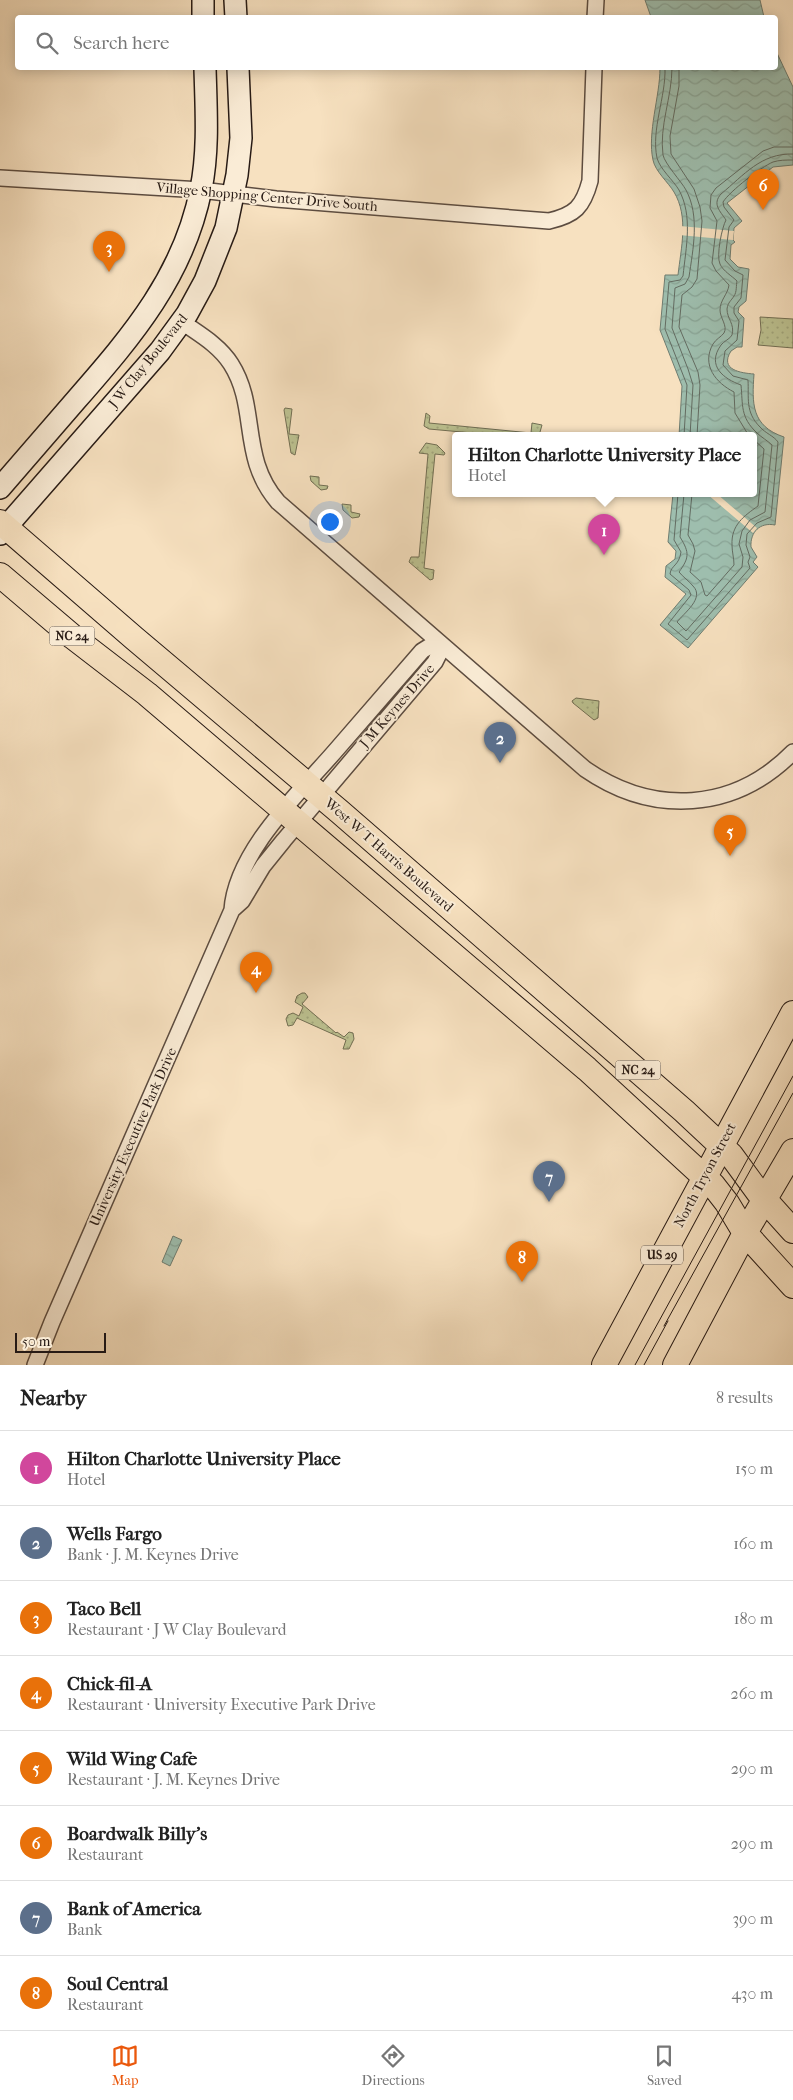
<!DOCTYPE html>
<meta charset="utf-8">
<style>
body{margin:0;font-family:"IM FELL French Canon",serif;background:#f2f2f2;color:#222}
.scale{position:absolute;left:15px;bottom:12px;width:91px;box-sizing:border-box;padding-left:5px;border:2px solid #281b15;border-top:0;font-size:14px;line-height:18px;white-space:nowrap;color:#281b15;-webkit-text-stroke:4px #faecd6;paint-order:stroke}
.you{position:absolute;left:329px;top:521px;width:18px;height:18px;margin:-12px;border:4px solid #fff;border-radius:50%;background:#1a73e8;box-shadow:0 0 0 8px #1a73e833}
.badge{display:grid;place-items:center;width:32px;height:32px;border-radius:50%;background:#ea580c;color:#fff;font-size:16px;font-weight:700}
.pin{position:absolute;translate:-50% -41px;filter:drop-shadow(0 1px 2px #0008)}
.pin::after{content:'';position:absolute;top:26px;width:18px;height:15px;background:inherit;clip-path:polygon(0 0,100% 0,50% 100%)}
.popup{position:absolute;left:452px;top:432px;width:305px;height:65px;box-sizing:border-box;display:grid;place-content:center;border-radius:5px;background:#fff;filter:drop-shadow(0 1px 4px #0005);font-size:16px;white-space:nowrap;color:#767676}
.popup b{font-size:19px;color:#222}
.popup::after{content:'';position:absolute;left:50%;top:100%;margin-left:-10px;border:10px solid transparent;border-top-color:#fff}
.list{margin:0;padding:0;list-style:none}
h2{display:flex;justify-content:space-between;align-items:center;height:65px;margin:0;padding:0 20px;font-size:21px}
h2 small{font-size:16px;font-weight:400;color:#767676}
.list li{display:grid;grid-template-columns:32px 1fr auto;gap:15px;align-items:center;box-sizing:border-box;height:75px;padding:0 20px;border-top:1px solid #e0e0e0}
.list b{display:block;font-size:19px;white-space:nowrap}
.list p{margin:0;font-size:16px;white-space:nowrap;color:#767676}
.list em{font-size:16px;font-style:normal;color:#767676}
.icon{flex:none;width:28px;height:28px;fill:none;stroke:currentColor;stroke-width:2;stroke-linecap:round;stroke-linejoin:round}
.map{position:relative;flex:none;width:793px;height:1365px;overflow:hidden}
.search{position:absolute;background:#fff;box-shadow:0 2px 12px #0003;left:15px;right:15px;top:15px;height:55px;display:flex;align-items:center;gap:12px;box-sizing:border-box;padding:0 18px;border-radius:5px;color:#767676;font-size:19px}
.sheet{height:665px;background:#fff}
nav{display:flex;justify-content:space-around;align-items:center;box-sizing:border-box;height:70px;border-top:1px solid #e0e0e0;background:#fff;font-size:14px;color:#767676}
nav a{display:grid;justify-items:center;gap:2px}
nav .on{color:#ea580c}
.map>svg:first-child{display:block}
.grass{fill:url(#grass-dots);stroke:#726f54}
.water{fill:url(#water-waves);stroke:#6f7d71}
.pier{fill:#f7e1c0}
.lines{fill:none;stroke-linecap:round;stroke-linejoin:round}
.shore{stroke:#636c62;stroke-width:1}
.street-casing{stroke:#5c4c40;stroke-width:18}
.secondary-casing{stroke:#281b15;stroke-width:24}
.primary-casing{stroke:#281b15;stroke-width:26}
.street{stroke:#faecd6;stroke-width:15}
.secondary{stroke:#faecd6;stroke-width:21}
.primary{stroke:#f7e1c0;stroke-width:24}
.tram{stroke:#281b15;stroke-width:1}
.labels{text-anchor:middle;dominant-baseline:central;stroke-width:4;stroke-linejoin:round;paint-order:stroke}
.shield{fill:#faecd6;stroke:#675a4f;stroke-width:1}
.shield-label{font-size:12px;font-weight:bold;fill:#281b15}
.street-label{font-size:14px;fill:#281b15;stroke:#faecd6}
</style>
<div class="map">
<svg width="793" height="1365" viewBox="0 0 793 1365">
<defs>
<pattern id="grass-dots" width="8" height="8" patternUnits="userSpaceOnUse" patternTransform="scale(1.25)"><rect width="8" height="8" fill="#bdc392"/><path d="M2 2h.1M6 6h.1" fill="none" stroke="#a2a77d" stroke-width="1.8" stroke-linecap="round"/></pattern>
<pattern id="water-waves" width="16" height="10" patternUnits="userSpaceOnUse" patternTransform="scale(1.25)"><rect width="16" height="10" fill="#9ebeae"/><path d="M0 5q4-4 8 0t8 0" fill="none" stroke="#88a395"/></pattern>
</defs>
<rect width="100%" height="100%" fill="#f7e1c0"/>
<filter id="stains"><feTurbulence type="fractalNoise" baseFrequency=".004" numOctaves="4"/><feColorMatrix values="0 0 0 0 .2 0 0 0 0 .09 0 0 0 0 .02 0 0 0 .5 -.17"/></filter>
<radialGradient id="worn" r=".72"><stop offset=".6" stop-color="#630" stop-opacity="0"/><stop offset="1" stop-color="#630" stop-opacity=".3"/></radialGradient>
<path class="grass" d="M760,317L793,319V348L758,345L761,330Z
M285,408L292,409L289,434L299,435L295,455L291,453L284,410Z
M426,413L430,416L429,423L531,433L532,423L542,425L540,432L536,436H505L429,429L424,426Z
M426,443L437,445L445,453L444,455L435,454L424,568L434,570L433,579L430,580L409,562L411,557H419L428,454L419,453Z
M310,476L319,477V485L328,486L327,489L321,490L311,481Z
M342,504L351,505V512L360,514L359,517L352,518L343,510Z
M576,698L599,701L598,718L594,720L573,703L572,701Z
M302,993H305L308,997L302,1004L336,1033L337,1032L344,1037L349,1032L353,1033L354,1039L349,1049H343L346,1040L297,1018L293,1025L288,1026L286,1019L288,1015L293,1013L299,1016L303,1007L295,1002L297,996Z"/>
<path class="water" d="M645,0H760L764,17H651Z
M776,51L793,87V165L773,167L727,203L742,221L734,228L733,240L735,242L731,245L730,259L738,267L749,269L746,301L739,307L738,312L744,318L742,347H737L731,351C719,370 741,373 754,374C752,403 751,426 784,437L775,525C760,522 750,532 751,547L757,557L753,562L758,567L688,648L660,625L686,594L665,577L666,566L675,559L676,551L668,542L673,494H753V436H679L682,386L660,330L665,275H678C681,248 689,217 674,192C668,182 655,171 653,160C647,133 660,96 660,68H776Z
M173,1236L182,1240L170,1266L162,1262Z"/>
<path class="pier" d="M680,226L734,231L733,240L679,235Z
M707,494H717L757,528L753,533Z"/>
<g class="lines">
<path class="shore" d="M665,68C666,97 651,129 657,158C660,169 673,180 679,190C693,216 686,247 683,276L680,280L669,282L665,329L687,385L684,436
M672,68C672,97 659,126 663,155C665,164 681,181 686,190C700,216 693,249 689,277L685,284L675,288L672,328L688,369L693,385L690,436
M679,68V86L670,136L671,154L694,189L700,207L702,221L697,279L692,287L682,295L679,327L698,372L700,385L697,436
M749,436L735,413L734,392C716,383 701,365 713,344C716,339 721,337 724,333C728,326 720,318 720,310C720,300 728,294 729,285L716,271L712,263L717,221L710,208L711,195L716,188L763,151L774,147H793
M678,494L674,540L681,552C679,566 671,565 670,574L689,590L691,595L668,624L687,640L750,568L748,562L750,557L746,545L747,534L757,523L771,517L778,442C774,436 765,433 760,427C745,412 749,398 748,380L733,376L723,365L725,351L737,340L739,321L734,313V307L741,298L743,275L735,271L725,260L729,227L734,220L724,207L723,202C730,191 761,167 773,162C779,160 786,160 793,160
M684,494L680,537C690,553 689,558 679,572C683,577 689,581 693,586C705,598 684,613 677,622L686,631L742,567L743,557L739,544L742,531L750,520L765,512L772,445C768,441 761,437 757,433C740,417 743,405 741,385C724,379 706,366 721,345C724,341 730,339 732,335C735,324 727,319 727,309C728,302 731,301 734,296C737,292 736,285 737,281C732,276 723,271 720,264C716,256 722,227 726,220C720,211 712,204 721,194C744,175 761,153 793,154
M692,494L688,535L693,544L695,551L690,572L701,582L705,595L707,596L734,565C734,558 732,552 732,545C731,525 744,516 758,506L764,449L753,439"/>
<g class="street-casing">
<path id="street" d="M595,18L596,0
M0,178L201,190L276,199L549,221C575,215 583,207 590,181L594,68
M182,322C199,334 219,345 231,364C259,408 239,457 278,502L585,769C653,816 734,812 793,752
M232,910L242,901L263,866L284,840L435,662L439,654L440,644
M35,1365L52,1322L232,910C236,851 300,792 337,749C365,717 393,684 422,651L430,646L440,644"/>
</g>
<g class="secondary-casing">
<path id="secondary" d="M203,0V18
M235,0L236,18
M0,488C26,458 52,428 77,399C133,335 184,275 201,189C209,149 206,108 205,68
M0,534L160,351L187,314L205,281L226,228L237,175L241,138L238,68"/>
</g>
<g class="primary-casing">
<path id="primary" d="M0,522L134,638L340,812L684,1111L731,1155L758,1192L793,1231
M0,575L73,637L147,694L587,1069L713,1185L727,1203L745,1233L793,1286
M604,1365L793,1013
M675,1365L745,1233L793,1151"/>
</g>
<use href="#street" class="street"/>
<use href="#secondary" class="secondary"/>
<use href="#primary" class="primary"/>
<path class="tram" d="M664,1326L793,1093
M635,1365L793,1076
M644,1365L668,1321"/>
</g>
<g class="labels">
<g class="shield">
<rect x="49.5" y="626.5" width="45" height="19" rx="4"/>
<rect x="615.5" y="1060.5" width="45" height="19" rx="4"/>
<rect x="641" y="1245.5" width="42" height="19" rx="4"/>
</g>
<g class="shield-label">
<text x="72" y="636">NC 24</text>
<text x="638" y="1070">NC 24</text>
<text x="662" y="1255">US 29</text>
</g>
<g class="street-label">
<text transform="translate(267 197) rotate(5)">Village Shopping Center Drive South</text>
<text transform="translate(148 361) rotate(-51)">J W Clay Boulevard</text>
<text transform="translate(397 706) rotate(-49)">J M Keynes Drive</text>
<text transform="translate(389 855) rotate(41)">West W T Harris Boulevard</text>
<text transform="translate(133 1137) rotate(-66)">University Executive Park Drive</text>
<text transform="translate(705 1175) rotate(-62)">North Tryon Street</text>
</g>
</g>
<rect width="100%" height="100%" filter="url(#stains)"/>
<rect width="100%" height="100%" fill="url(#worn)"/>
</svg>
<div class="scale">50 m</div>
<div class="you"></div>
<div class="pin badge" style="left:604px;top:555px;background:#d1479c">1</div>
<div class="popup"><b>Hilton Charlotte University Place</b>Hotel</div>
<div class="pin badge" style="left:500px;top:763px;background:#5c6f8a">2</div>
<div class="pin badge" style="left:109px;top:272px;background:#e8710a">3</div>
<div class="pin badge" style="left:256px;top:993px;background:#e8710a">4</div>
<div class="pin badge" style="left:730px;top:856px;background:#e8710a">5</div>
<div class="pin badge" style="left:763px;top:210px;background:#e8710a">6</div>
<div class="pin badge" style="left:549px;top:1202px;background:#5c6f8a">7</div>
<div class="pin badge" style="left:522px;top:1282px;background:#e8710a">8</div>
<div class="search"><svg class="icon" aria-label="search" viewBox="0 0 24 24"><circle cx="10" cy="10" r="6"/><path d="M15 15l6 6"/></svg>Search here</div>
</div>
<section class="sheet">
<h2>Nearby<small>8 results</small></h2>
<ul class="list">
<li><span class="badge" style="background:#d1479c">1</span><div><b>Hilton Charlotte University Place</b><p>Hotel</p></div><em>150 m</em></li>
<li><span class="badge" style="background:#5c6f8a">2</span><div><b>Wells Fargo</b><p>Bank · J. M. Keynes Drive</p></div><em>160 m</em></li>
<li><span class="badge" style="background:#e8710a">3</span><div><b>Taco Bell</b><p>Restaurant · J W Clay Boulevard</p></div><em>180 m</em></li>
<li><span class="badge" style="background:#e8710a">4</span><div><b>Chick-fil-A</b><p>Restaurant · University Executive Park Drive</p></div><em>260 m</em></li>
<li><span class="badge" style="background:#e8710a">5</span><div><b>Wild Wing Cafe</b><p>Restaurant · J. M. Keynes Drive</p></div><em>290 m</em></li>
<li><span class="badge" style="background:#e8710a">6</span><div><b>Boardwalk Billy's</b><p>Restaurant</p></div><em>290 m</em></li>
<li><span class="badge" style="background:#5c6f8a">7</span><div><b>Bank of America</b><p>Bank</p></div><em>390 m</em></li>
<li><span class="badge" style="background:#e8710a">8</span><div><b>Soul Central</b><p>Restaurant</p></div><em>430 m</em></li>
</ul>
</section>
<nav>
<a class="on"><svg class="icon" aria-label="map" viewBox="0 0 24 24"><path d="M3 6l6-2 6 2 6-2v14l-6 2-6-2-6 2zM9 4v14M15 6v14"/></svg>Map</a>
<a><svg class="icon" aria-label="directions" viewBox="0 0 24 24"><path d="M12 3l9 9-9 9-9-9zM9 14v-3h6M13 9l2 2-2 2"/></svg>Directions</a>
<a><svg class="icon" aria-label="saved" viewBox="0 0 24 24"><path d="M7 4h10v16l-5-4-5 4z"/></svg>Saved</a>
</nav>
